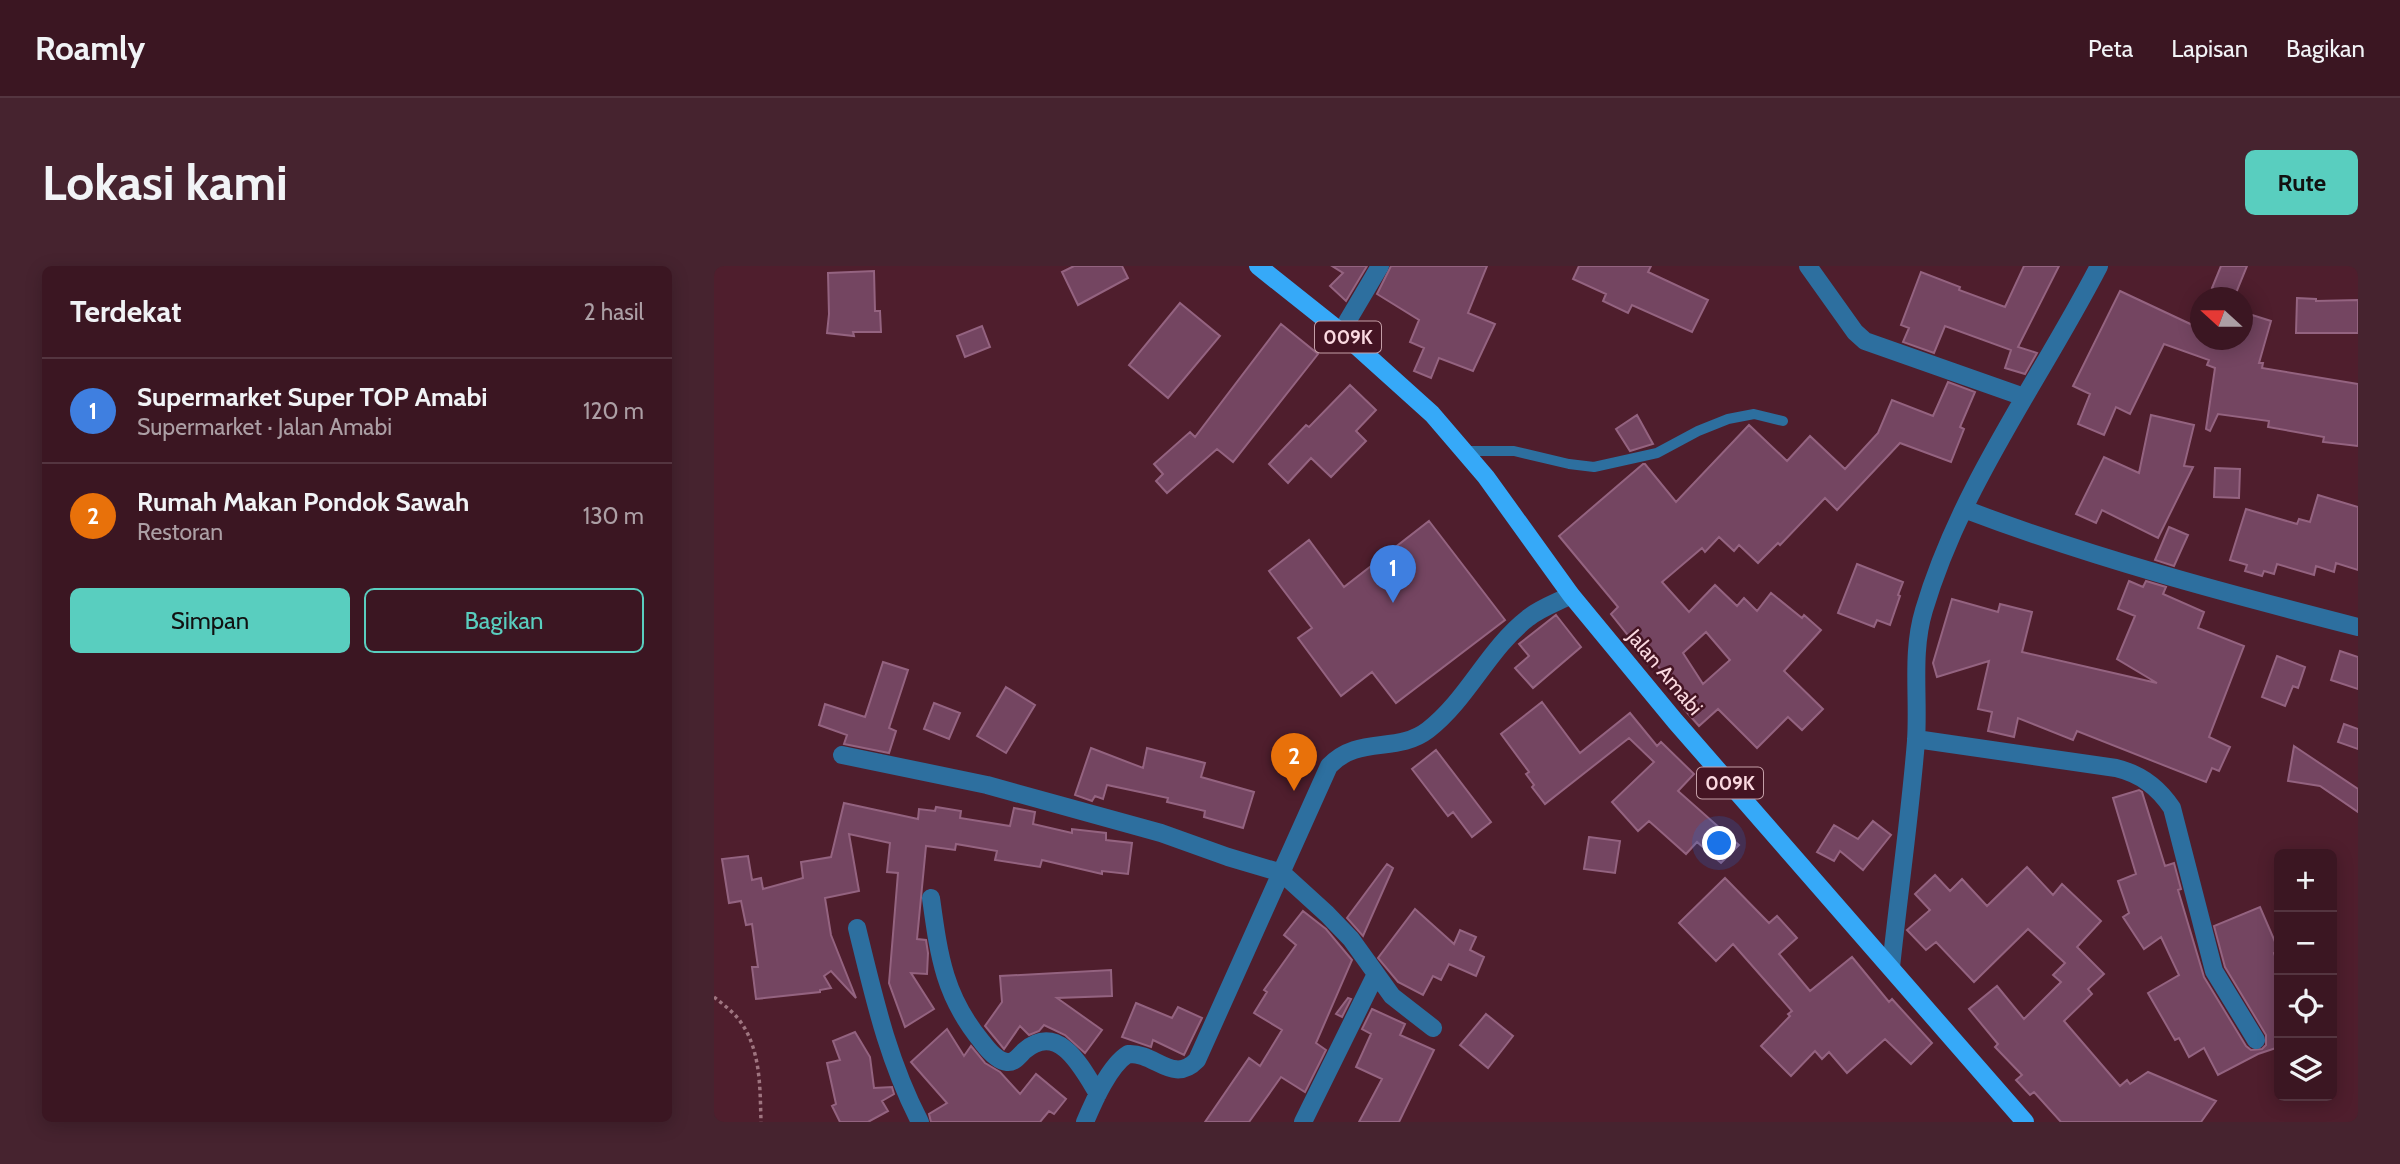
<!DOCTYPE html>
<html lang="id">
<meta charset="utf-8">
<style>
body{margin:0;font-family:Cabin,sans-serif;background:#46232f;color:#f1f3f6}
.controls{position:absolute;right:21px;bottom:21px;display:grid;overflow:hidden;border-radius:10px;box-shadow:0 4px 18px #0003}
.controls button{width:63px;height:63px;display:grid;place-items:center;padding:0;border:0;border-bottom:2px solid #543540;background:#3b1622;color:#f1f3f6;font:35px sans-serif}
.compass{position:absolute;left:1476px;top:21px;width:63px;height:63px;border-radius:50%;background:#3b1622;box-shadow:0 4px 18px #0003;rotate:291deg}
.you{position:absolute;left:1006px;top:578px;width:24px;height:24px;margin:-18px;border:5px solid #fff;border-radius:50%;background:#1a73e8;box-shadow:0 0 0 10px #1a73e833}
.badge{display:grid;place-items:center;width:46px;height:46px;border-radius:50%;background:#59cebf;color:#fff;font-size:23px;font-weight:700}
.pin{position:absolute;translate:-50% -58px;filter:drop-shadow(0 2px 4px #0008)}
.pin::after{content:'';position:absolute;top:37px;width:24px;height:21px;background:inherit;clip-path:polygon(0 0,100% 0,50% 100%)}
.list{margin:0;padding:0;list-style:none}
h2{display:flex;justify-content:space-between;align-items:center;height:91px;margin:0;padding:0 28px;font-size:30px}
h2 small{font-size:23px;font-weight:400;color:#ac9fa5}
.list li{display:grid;grid-template-columns:46px 1fr auto;gap:21px;align-items:center;box-sizing:border-box;height:105px;padding:0 28px;border-top:2px solid #543540}
.list b{display:block;font-size:26px;white-space:nowrap}
.list p{margin:0;font-size:23px;white-space:nowrap;color:#ac9fa5}
.list em{font-size:23px;font-style:normal;color:#ac9fa5}
.actions{display:flex;gap:14px;padding:21px 28px}
.actions a{flex:1;padding:16px 0;border:2px solid #59cebf;border-radius:10px;text-align:center;font-size:24px;color:#59cebf}
.actions .main{background:#59cebf;color:#111}
.icon{flex:none;width:38px;height:38px;fill:none;stroke:currentColor;stroke-width:2;stroke-linecap:round;stroke-linejoin:round}
.map{position:relative;flex:none;width:1644px;height:856px;overflow:hidden;border-radius:10px}
header{display:flex;align-items:center;gap:42px;box-sizing:border-box;height:98px;padding:0 35px;background:#3b1622;border-bottom:2px solid #543540}
header strong{font-size:33px}
nav{display:flex;gap:38px;margin-inline-start:auto;font-size:24px}
.intro{display:flex;align-items:center;justify-content:space-between;box-sizing:border-box;height:168px;padding:0 42px}
h1{margin:0;font-size:49px}
.button{padding:18px 32px;border-radius:10px;background:#59cebf;color:#111;font-size:24px;font-weight:700}
main{display:flex;gap:42px;padding:0 42px}
aside{flex:1;background:#3b1622;border-radius:10px;box-shadow:0 4px 18px #0003}
.map>svg:first-child{display:block}
.building{fill:#744561;stroke:#946380;stroke-width:2;fill-rule:evenodd}
.lines{fill:none;stroke-linecap:round;stroke-linejoin:round}
.path{stroke:#9f7580;stroke-width:3.5;stroke-dasharray:3.5 3.5;stroke-linecap:butt}
.service{stroke:#2d6f9f;stroke-width:10}
.minor{stroke:#2d6f9f;stroke-width:18}
.primary{stroke:#36a9f8;stroke-width:18}
.labels{text-anchor:middle;dominant-baseline:central;stroke-width:5;stroke-linejoin:round;paint-order:stroke}
.shield{fill:#441423;stroke:#c49ea7;stroke-width:2}
.shield-label{font-size:19px;font-weight:bold;fill:#fbd9e0}
.street-label{font-size:21px;fill:#fbd9e0;stroke:#441423}
</style>
<header>
<strong>Roamly</strong>
<nav><a>Peta</a><a>Lapisan</a><a>Bagikan</a></nav>
</header>
<div class="intro"><h1>Lokasi kami</h1><a class="button">Rute</a></div>
<main>
<aside>
<h2>Terdekat<small>2 hasil</small></h2>
<ul class="list">
<li><span class="badge" style="background:#3f7fe0">1</span><div><b>Supermarket Super TOP Amabi</b><p>Supermarket · Jalan Amabi</p></div><em>120 m</em></li>
<li><span class="badge" style="background:#e8710a">2</span><div><b>Rumah Makan Pondok Sawah</b><p>Restoran</p></div><em>130 m</em></li>
</ul>
<div class="actions"><a class="main">Simpan</a><a>Bagikan</a></div>
</aside>
<div class="map">
<svg width="1644" height="856" viewBox="0 0 1644 856">
<rect width="100%" height="100%" fill="#4f1e2d"/>
<path class="building" d="M360,0H408L414,12L364,39L348,6Z
M618,0H653L632,35L616,20L629,7Z
M677,0H773L754,47L781,58L759,105L725,92L717,112L700,105L710,82L696,76L705,54L663,28Z
M865,0H937L934,6L994,34L978,66L918,39L914,47L889,35L892,28L859,13Z
M1310,0H1345L1304,81L1323,87L1311,108L1291,102L1297,84L1231,60L1220,87L1189,76L1195,62L1187,59L1207,6L1246,21L1245,24L1291,41Z
M1507,0H1533L1520,32L1498,22Z
M160,5L161,45H166L167,66H139L140,70L113,67L115,48L114,7Z
M1406,25L1487,63V74H1529V46L1557,55L1545,97H1549L1548,102L1644,118V180L1609,176L1610,171L1554,161L1555,155L1504,148L1496,165L1492,163L1501,102L1493,99L1495,94L1450,78L1416,148L1402,141L1390,169L1364,158L1376,128L1359,120Z
M1583,32L1602,33V35L1644,34V67H1582Z
M466,37L506,70L454,132L415,99Z
M567,58L604,88L519,196L503,183L453,227L442,215L449,208L440,198L476,166L481,171Z
M268,60L276,81L251,91L243,70Z
M1234,116L1261,126L1246,161L1250,163L1237,196L1186,177L1123,244L1111,232L1066,279L1064,277L1044,297L1025,279L1020,285L1005,271L991,286L988,282L948,316L975,346L1001,319L1023,340L1030,332L1043,345L1057,327L1088,352L1090,349L1107,364L1070,405L1109,443L1088,464L1074,451L1043,482L1004,443L985,460L970,443L972,441L937,390L933,393L897,348L904,341L845,270L929,198H931L962,236L1035,159L1073,195L1096,170L1131,203L1164,167L1178,134L1219,150ZM992,366L1016,394L989,418L969,387Z
M636,119L662,144L642,165L652,175L617,211L597,192L574,217L555,198L592,159L595,161Z
M923,149L939,178L916,185L902,163Z
M1437,149L1480,159L1470,200L1479,201L1444,272L1388,244L1382,257L1362,248L1390,191L1425,207Z
M1501,202L1526,203L1525,232L1500,231Z
M1604,229L1644,241V304L1622,297L1620,306L1602,300L1600,309L1563,298L1560,308L1550,305L1548,310L1531,305L1533,299L1516,294L1532,243L1583,258L1585,253L1596,256Z
M715,255L791,354L682,437L658,406L627,430L584,372L598,362L555,305L595,274L630,321Z
M1455,261L1474,269L1460,300L1441,294Z
M1143,298L1189,316L1184,329L1186,330L1176,359L1163,354L1160,361L1124,347Z
M1415,315L1429,321L1432,315L1452,321L1449,328L1490,346L1484,362L1530,380L1495,471L1516,481L1505,505L1498,502L1492,516L1363,465L1359,474L1304,452L1300,471L1274,465L1278,446L1264,443L1275,395L1223,411L1219,397L1238,333L1284,346L1286,338L1318,346L1308,386L1443,417L1403,393L1421,350L1404,343Z
M842,349L867,381L819,422L801,402L815,390L805,378Z
M1626,385L1644,391V423L1617,414Z
M1563,390L1591,401L1584,422L1579,420L1571,440L1548,431Z
M169,396L194,404L175,462L182,465L175,487L130,478L133,469L105,459L111,438L151,451Z
M292,421L321,439L292,487L263,470Z
M828,436L866,487L916,447L943,480L947,476L980,508L964,525L1025,579L1007,597L983,576L972,588L935,555L924,565L898,536L940,496L915,472L831,538L818,521L820,519L812,508L815,506L787,468Z
M220,437L246,447L235,473L210,463Z
M1630,458L1644,463V483L1624,476Z
M1580,480L1644,523V546L1606,520L1574,515Z
M377,482L429,502L433,482L491,497L487,511L540,526L529,562L490,551L491,545L453,536L454,532L393,519L389,533L381,530L378,535L361,529Z
M722,484L777,556L758,571L739,546L734,550L698,503Z
M1425,524L1428,526L1451,600L1460,597L1467,623L1464,624L1490,711L1532,780L1537,784L1548,783L1552,779V769L1511,701L1500,660L1546,641L1565,685L1560,687L1565,702V781L1544,788L1504,809L1490,782L1475,791L1465,772L1461,774L1434,727L1465,709L1447,671L1430,683L1409,651L1415,647L1404,615L1422,608L1399,532Z
M130,537L204,553L205,543L221,545L222,541L247,545L246,552L296,560L300,542L321,546L319,558L358,567V563L392,567V574L418,577L414,608L388,605V608L328,594L326,601L281,594L283,585L242,578L241,584L212,580L203,673L212,674L214,687L213,708L197,707L220,743L191,761L175,717L184,607L173,606L176,577L135,568L145,625L111,632L117,669L142,732L117,705L110,710L117,722L106,724V726L42,733L38,701H44L38,658L32,659L27,635L15,637L8,593L34,590L38,614L47,612L49,623L89,612L87,596L117,591Z
M1159,555L1177,569L1149,604L1126,585L1120,595L1103,586L1120,559L1144,573Z
M875,571L906,575L901,607L870,603Z
M673,598L679,602L649,670L633,652Z
M1313,601L1339,629L1348,618L1387,655L1363,681L1390,708L1374,723L1378,728L1350,755L1406,820L1413,814L1416,818L1434,806L1502,835L1487,856H1347L1320,826L1316,829L1302,814L1308,809L1281,781L1284,778L1255,743L1283,720L1310,753L1347,716L1339,709L1351,697L1314,663L1260,716L1222,676L1212,684L1193,664L1216,644L1201,628L1221,609L1236,625L1248,613L1273,640Z
M1011,612L1055,657L1063,650L1083,672L1065,688L1096,725L1138,691L1175,736L1178,733L1218,777L1197,798L1171,773L1133,807L1115,786L1108,793L1101,785L1077,810L1047,780L1076,750L1074,748L1078,745L1019,678L1002,695L965,657Z
M701,643L740,678L746,664L762,671L756,684L770,691L762,710L735,698L727,714L719,710L709,729L684,716L664,692Z
M589,645L612,663L638,694L602,777L612,784L591,826L567,811L535,856H491L535,792L546,800L568,764L540,747L553,726L550,724L582,679L570,669Z
M397,704L398,730L343,732L388,764L371,787L351,769L330,759L325,765L315,769L306,760L290,783L271,760L288,736L286,710Z
M634,732L637,733L628,751L622,748Z
M422,737L458,752L464,741L488,752L470,789L439,774L437,781L408,771Z
M658,743L691,758L686,769L720,784L685,856H645L668,813L642,801L657,768L648,763Z
M772,748L799,770L774,802L746,779Z
M233,763L250,790L257,780L271,797L286,806L306,828L322,808L352,833L340,848L335,845L326,856H217L215,848L233,837L197,796Z
M141,766L156,791L160,822L178,821L180,828L168,835L174,845L154,856H126L118,840L122,838L113,797L126,794L119,775Z"/>
<g class="lines">
<path class="path" d="M0,731C10,739 21,747 28,758C47,786 46,824 47,856"/>
<path class="service" d="M750,185H800L855,198L880,201L943,187L984,165L1014,153L1040,148L1069,155"/>
<path class="minor" d="M1094,0L1141,66L1151,75L1310,131
M627,66L666,0
M1250,243C1379,292 1511,327 1644,361
M1202,473L1402,502C1427,508 1444,521 1458,542L1500,705L1542,774
M128,489L273,519L447,567L514,591L568,607L613,648L637,673L678,730L719,762
M217,632C225,690 230,730 268,776C274,784 283,795 293,796C300,797 305,790 310,785C345,755 368,802 384,828
M143,662C160,731 173,792 206,856
M1177,701C1185,626 1196,550 1202,475C1205,430 1197,387 1210,344C1247,219 1326,114 1385,0
M371,856C380,835 395,800 414,788C441,786 459,819 483,794L615,500C644,469 683,488 714,464C754,433 774,383 814,352C826,342 844,336 857,329
M589,856L661,710"/>
<path class="primary" d="M544,0L627,66L718,148L772,211L857,329L961,455L1311,856"/>
</g>
<g class="labels">
<g class="shield">
<rect x="601" y="55.5" width="66" height="31" rx="5"/>
<rect x="983" y="501.5" width="66" height="31" rx="5"/>
</g>
<g class="shield-label">
<text x="634" y="71">009K</text>
<text x="1016" y="517">009K</text>
</g>
<g class="street-label">
<text transform="translate(951 406) rotate(50)">Jalan Amabi</text>
</g>
</g>
</svg>
<div class="controls">
<button>+</button>
<button>−</button>
<button><svg class="icon" aria-label="locate" viewBox="0 0 24 24"><circle cx="12" cy="12" r="6"/><path d="M12 2v4M12 18v4M2 12h4M18 12h4"/></svg></button>
<button><svg class="icon" aria-label="layers" viewBox="0 0 24 24"><path d="M12 4l9 5-9 5-9-5zM3 14l9 5 9-5"/></svg></button>
</div>
<svg class="compass" viewBox="-18 -18 36 36"><path d="M0-13l5 13h-10z" fill="#e53935"/><path d="M0 13l5-13h-10z" fill="#ac9fa5"/></svg>
<div class="you"></div>
<div class="pin badge" style="left:679px;top:337px;background:#3f7fe0">1</div>
<div class="pin badge" style="left:580px;top:525px;background:#e8710a">2</div>
</div>
</main>
